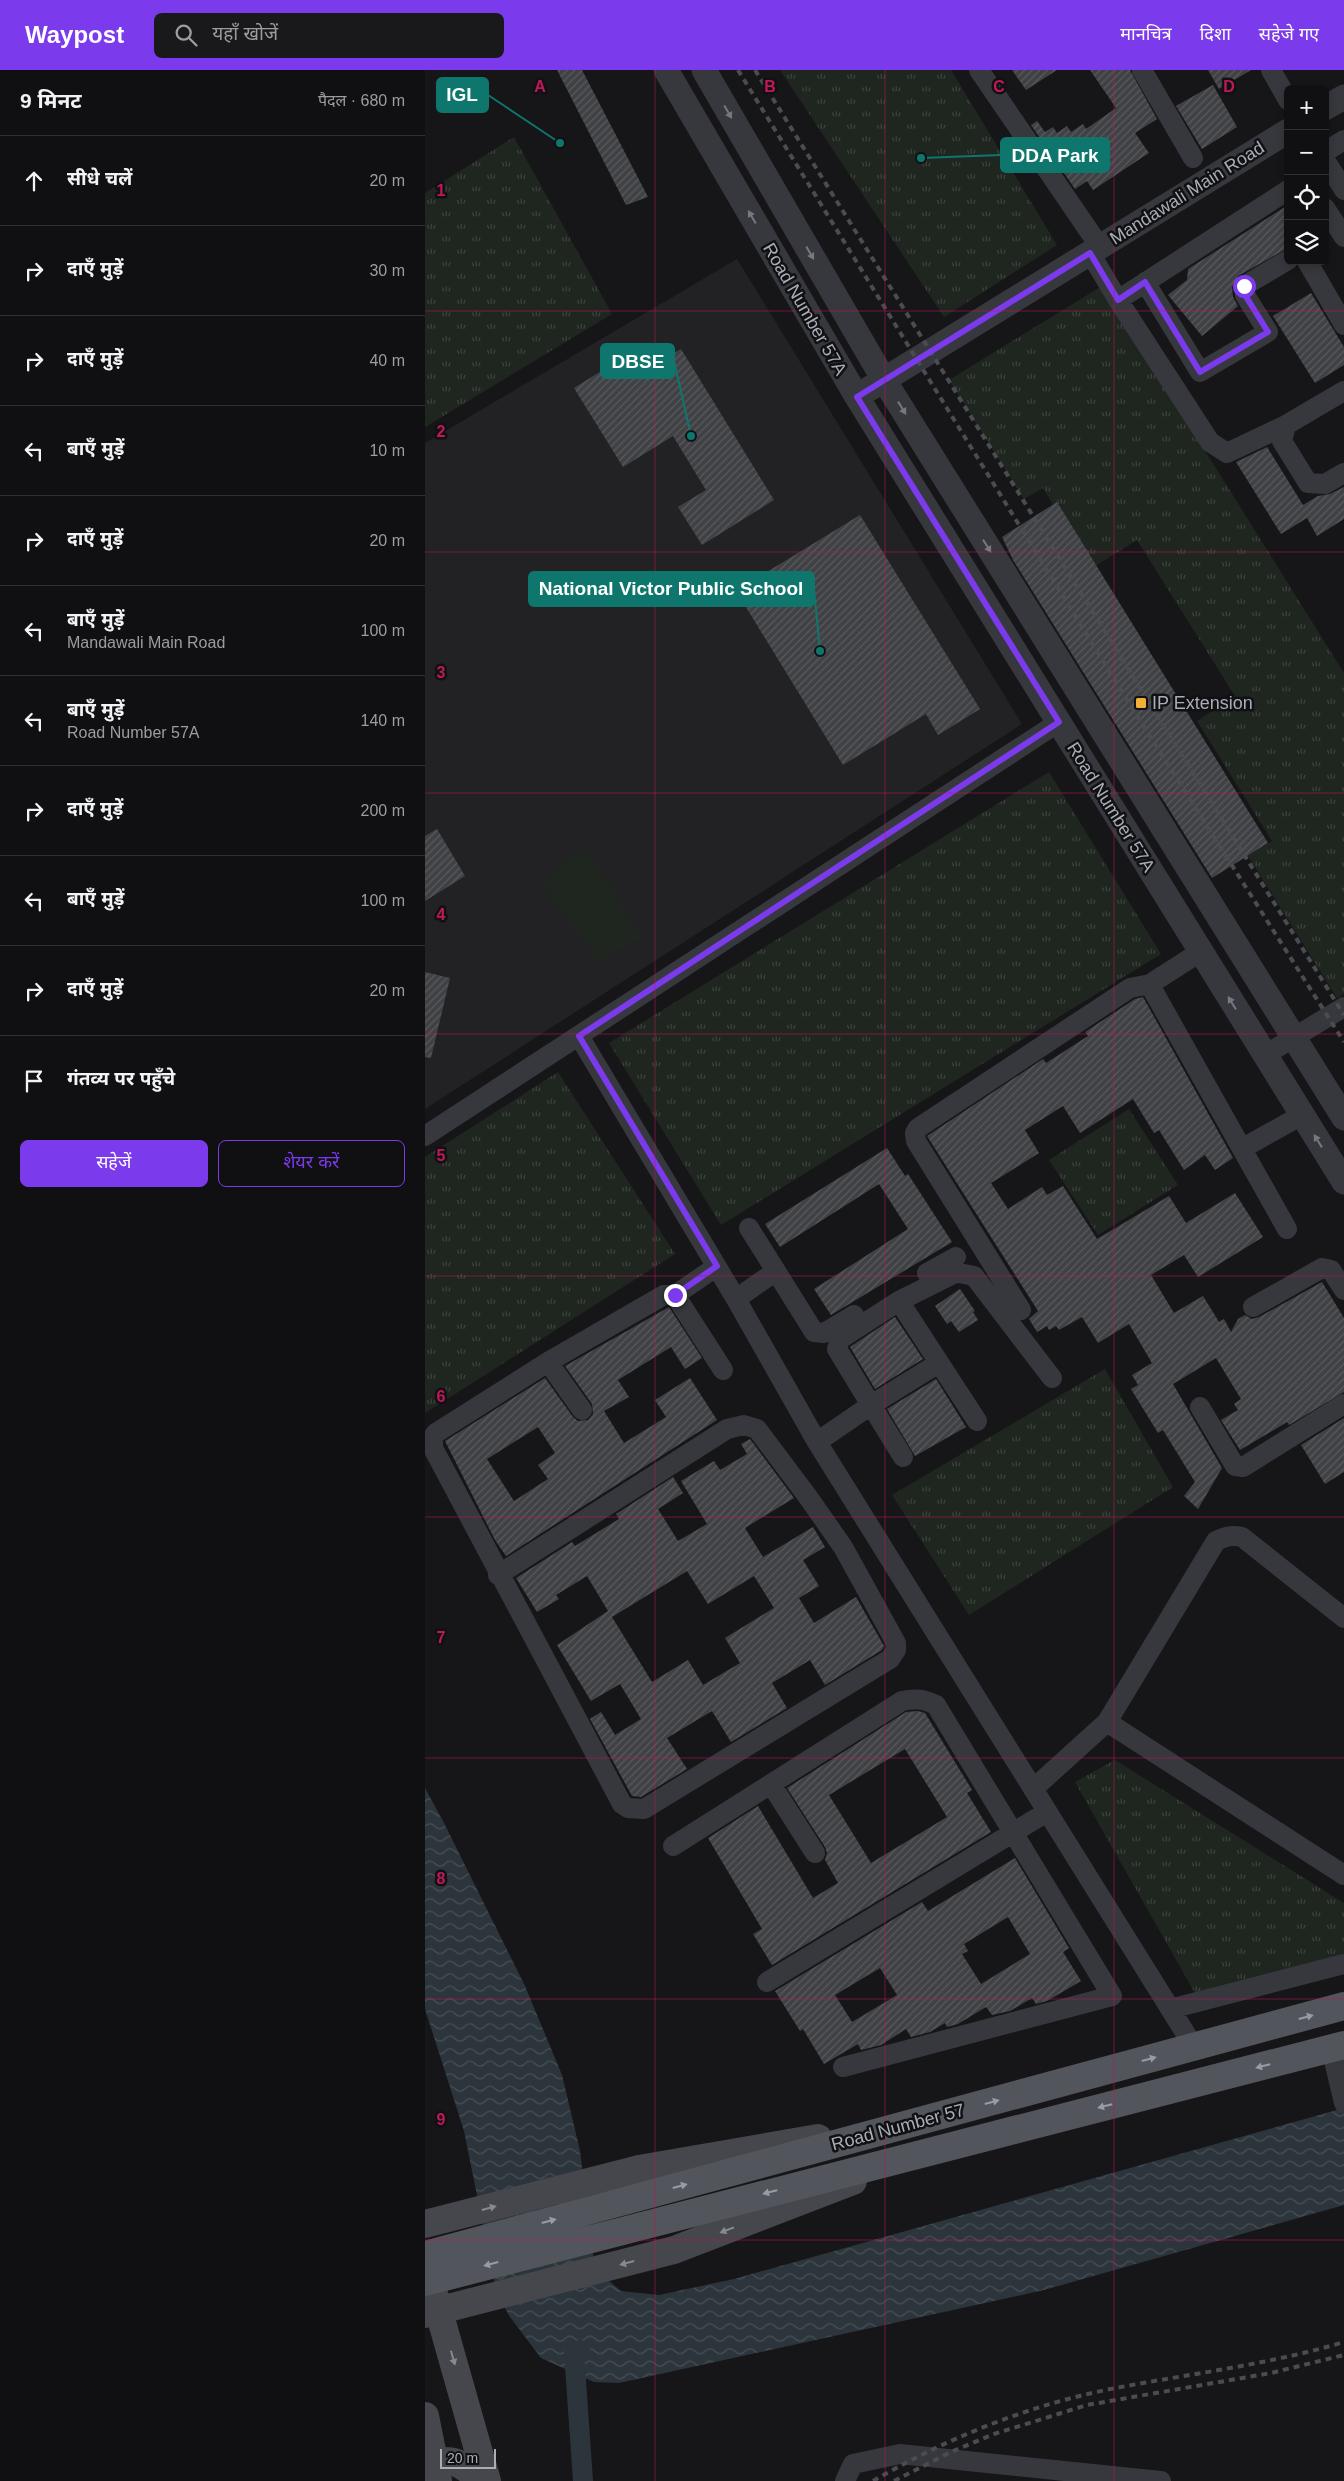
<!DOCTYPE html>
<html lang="hi">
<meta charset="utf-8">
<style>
body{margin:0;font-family:Helvetica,"Noto Sans Devanagari",sans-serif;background:#19191b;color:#f1f3f6}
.controls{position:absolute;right:15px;top:15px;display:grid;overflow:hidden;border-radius:8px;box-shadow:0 2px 8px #0003}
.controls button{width:45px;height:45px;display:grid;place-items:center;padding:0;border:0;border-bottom:1px solid #303032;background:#101012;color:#f1f3f6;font:25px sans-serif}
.scale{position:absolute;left:15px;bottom:12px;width:56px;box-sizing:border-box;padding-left:5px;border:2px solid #a8adb8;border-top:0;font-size:14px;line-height:18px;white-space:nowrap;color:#a8adb8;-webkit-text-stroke:4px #111113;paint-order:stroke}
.stop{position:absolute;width:15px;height:15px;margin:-11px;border:4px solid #7c3aed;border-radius:50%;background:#fff}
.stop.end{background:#7c3aed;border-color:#fff;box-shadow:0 1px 5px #0008}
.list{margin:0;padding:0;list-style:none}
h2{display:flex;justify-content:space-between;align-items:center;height:65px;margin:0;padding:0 20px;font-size:21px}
h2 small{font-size:16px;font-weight:400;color:#9c9d9f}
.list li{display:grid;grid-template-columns:32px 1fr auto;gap:15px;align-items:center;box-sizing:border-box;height:90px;padding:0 20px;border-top:1px solid #303032}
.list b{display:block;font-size:19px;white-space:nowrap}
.list p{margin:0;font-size:16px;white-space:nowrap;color:#9c9d9f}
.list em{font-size:16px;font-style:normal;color:#9c9d9f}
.actions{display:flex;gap:10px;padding:15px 20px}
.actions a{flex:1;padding:11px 0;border:1px solid #7c3aed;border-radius:8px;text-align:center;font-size:18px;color:#7c3aed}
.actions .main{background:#7c3aed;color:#fff}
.icon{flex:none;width:28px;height:28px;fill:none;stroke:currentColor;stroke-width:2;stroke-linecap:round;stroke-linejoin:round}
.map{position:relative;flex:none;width:919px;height:2411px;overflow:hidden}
header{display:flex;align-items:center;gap:30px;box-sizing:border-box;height:70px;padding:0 25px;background:#7c3aed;color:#fff}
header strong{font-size:24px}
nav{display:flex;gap:28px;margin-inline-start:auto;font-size:18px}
.search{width:350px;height:45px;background:#19191b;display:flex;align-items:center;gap:12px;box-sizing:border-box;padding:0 18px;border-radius:8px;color:#9c9d9f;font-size:19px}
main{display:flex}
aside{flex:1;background:#101012}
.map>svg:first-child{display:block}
.built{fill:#222225}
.park{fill:url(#park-tufts)}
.pitch{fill:#1e261f}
.water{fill:url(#water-waves)}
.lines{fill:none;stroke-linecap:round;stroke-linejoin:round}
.canal{stroke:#2c353c;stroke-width:20}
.building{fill:url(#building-hatch);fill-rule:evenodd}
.minor{stroke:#37383d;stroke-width:20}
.tertiary{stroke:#37383d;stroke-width:25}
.secondary{stroke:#45474d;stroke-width:28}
.primary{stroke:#53555c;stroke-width:28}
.rail{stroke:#4a4c52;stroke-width:4;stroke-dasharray:6 5;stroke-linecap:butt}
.secondary-bridge{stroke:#45474d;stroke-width:28}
.oneway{fill:#757881}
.oneway2{fill:#979ba6}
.oneway3{fill:#858993}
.route{stroke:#7c3aed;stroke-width:6}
.grid{fill:none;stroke:#c2185b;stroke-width:1;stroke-opacity:0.55}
.poi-dot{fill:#f2b134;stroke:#111113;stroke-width:2}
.labels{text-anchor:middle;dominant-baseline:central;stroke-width:5;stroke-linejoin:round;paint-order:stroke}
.street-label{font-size:18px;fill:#a8adb8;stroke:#111113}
.poi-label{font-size:18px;fill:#a8adb8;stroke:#111113;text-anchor:start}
.grid-label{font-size:16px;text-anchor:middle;font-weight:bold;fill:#c2185b;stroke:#111113;stroke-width:5;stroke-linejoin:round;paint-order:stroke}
.leader{fill:none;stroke:#0f766e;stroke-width:2}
.callout-dot{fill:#0f766e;stroke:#111113;stroke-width:2}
.callout{fill:#0f766e;stroke:#0f766e;stroke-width:2}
.callout-label{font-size:19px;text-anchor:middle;font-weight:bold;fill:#fff}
</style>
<header>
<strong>Waypost</strong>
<div class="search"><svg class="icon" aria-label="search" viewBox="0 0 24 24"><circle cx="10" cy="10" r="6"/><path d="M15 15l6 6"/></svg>यहाँ खोजें</div>
<nav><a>मानचित्र</a><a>दिशा</a><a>सहेजे गए</a></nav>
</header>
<main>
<aside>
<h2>9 मिनट<small>पैदल · 680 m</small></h2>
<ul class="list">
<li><svg class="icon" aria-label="ahead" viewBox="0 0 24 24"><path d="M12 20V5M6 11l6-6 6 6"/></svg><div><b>सीधे चलें</b></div><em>20 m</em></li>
<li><svg class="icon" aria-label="right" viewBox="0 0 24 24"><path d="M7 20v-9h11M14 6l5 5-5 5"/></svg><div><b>दाएँ मुड़ें</b></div><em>30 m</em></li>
<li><svg class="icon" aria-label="right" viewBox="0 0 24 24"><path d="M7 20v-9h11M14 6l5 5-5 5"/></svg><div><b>दाएँ मुड़ें</b></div><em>40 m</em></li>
<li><svg class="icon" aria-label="left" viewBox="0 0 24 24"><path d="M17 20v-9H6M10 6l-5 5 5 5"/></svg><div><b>बाएँ मुड़ें</b></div><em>10 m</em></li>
<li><svg class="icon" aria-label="right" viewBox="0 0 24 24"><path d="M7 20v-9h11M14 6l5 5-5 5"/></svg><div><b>दाएँ मुड़ें</b></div><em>20 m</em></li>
<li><svg class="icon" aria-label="left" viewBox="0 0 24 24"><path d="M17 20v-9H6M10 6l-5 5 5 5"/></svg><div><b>बाएँ मुड़ें</b><p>Mandawali Main Road</p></div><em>100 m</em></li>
<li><svg class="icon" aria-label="left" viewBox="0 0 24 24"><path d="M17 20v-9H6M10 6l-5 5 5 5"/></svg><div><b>बाएँ मुड़ें</b><p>Road Number 57A</p></div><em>140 m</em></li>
<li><svg class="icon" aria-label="right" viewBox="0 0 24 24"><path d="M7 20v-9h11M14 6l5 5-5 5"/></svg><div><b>दाएँ मुड़ें</b></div><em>200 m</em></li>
<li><svg class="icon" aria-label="left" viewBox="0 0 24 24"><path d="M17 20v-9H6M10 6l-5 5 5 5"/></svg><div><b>बाएँ मुड़ें</b></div><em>100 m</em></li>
<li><svg class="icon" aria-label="right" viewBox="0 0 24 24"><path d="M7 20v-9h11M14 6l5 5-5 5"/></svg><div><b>दाएँ मुड़ें</b></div><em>20 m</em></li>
<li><svg class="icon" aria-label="arrive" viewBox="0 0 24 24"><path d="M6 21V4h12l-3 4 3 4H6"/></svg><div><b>गंतव्य पर पहुँचे</b></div></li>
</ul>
<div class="actions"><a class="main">सहेजें</a><a>शेयर करें</a></div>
</aside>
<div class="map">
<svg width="919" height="2411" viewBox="0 0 919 2411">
<defs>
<pattern id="park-tufts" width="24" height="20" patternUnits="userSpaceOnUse" patternTransform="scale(1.25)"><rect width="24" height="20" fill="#1e261f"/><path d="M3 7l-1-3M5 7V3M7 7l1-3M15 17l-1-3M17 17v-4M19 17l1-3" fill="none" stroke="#3c433d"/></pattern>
<pattern id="water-waves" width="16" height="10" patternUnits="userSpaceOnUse" patternTransform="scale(1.25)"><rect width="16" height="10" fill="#2c353c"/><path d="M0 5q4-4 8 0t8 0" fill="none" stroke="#485056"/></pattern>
<pattern id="building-hatch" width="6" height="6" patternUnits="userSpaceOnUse" patternTransform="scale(1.25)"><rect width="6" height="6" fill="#404145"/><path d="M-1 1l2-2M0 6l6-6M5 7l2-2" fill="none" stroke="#595a5e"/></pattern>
</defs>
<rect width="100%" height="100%" fill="#161618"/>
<path class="built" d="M312,189L597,654L0,1039V373Z"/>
<path class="park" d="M355,0H526L632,175L519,247Z
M89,67L187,244L0,357V123Z
M677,216L919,603V924L912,928L823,786L847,771L772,651L810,626L712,470L667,498L618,418L599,429L524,310Z
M624,702L736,884L296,1155L184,973Z
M133,1002L250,1184L0,1343V1087Z
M704,1039L753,1115L673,1165L624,1090Z
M680,1299L748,1417L544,1545L467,1425Z
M690,1690L919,1833V1892L771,1925L650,1712Z"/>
<path class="pitch" d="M160,777L217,868L173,892L117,814Z"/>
<path class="water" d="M0,1718L19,1753L100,1916L137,2005L155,2081L170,2199L196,2221L234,2225L309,2209L919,2038V2135L619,2220L194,2313L169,2312L116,2288L85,2247L72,2224L39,2061L0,1939Z"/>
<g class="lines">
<path class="canal" d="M155,2280L149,2282L158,2411"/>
</g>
<path class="building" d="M132,0H157L223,127L201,135Z
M587,0H632L601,20Z
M665,0H705L732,49L710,63L724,83L668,120L662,111L650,119L606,55L612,51L620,62L628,57L632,63L642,56L646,62L658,54L661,59L691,38Z
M783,0H826L794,19Z
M788,15L812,57L777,79L751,36Z
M863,135V178L813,206L807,217L808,227L813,236L777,266L743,225L762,210L763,199Z
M886,223L919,277V295L890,313L848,246Z
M256,279L349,430L277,475L253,437L281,420L248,366L198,397L149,318L207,282L219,301Z
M842,377L878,435L893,426L905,424L919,417V449L892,466L882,448L856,464L811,392Z
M632,432L843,773L787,808L588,490L577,467Z
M435,445L555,639L513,665L501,644L418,695L311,521Z
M12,759L40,806L0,831V766Z
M0,902L25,908L6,988L0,987Z
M718,927L808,1088L790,1100L780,1085L759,1100L734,1060L729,1063L708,1029L655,1063L638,1036L600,1060L614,1083L566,1113L583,1139L617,1117L622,1125L638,1116L672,1169L744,1126L761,1153L810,1123L838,1167L773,1207L759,1185L726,1205L749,1243L778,1226L794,1252L799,1249L806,1262L813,1249L820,1245L827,1249L834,1247L897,1212L919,1248V1322L864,1355L862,1352L815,1380L796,1350L813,1340L809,1334L816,1329L791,1288L748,1314L797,1398L773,1439L759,1426L770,1412L738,1360L733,1363L706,1319L713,1315L707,1305L727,1293L704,1254L673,1273L657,1247L634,1260L631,1256L624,1260L622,1256L612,1262L604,1249L613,1241L502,1066L618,989L621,993L663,966L660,962L710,929Z
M462,1078L480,1106L483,1104L527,1172L406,1245L389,1219L483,1159L454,1114L355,1177L340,1154Z
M535,1219L550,1241L548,1242L553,1250L534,1262L526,1251L522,1254L510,1236Z
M244,1237L277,1288L260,1299L246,1277L193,1310L204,1327L179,1341L199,1373L241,1347L230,1330L265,1308L292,1350L81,1486L70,1470L20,1371L120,1308L148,1347L153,1351L163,1350L168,1344L167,1334L140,1296ZM113,1357L130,1383L113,1395L123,1409L89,1431L62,1389Z
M470,1247L498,1289L450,1319L425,1277Z
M511,1309L541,1357L490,1386L462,1339Z
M919,1348V1402L900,1414L876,1375Z
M325,1369L369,1428L320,1458L338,1487L388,1457L400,1477L378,1490L394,1516L374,1528L389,1553L431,1527L459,1576L457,1580L400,1615L385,1590L347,1613L362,1638L306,1672L287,1641L242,1668L262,1699L216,1727L207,1726L165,1649L176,1642L190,1665L216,1649L195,1614L166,1631L132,1575L183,1541L162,1506L131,1525L134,1529L112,1542L91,1508L147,1472L150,1476L194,1449L191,1444L248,1407L258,1423L233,1439L253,1471L282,1454L256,1411L289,1391L295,1400L322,1384L316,1374ZM262,1501L283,1534L329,1506L349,1538L300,1568L315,1593L278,1615L263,1590L227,1612L187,1547Z
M493,1641L500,1643L547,1720L542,1723L566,1762L347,1895L328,1864L337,1859L283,1768L333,1736L388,1828L413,1813L400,1790L402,1783L400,1777L362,1718L481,1642ZM480,1679L522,1747L446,1793L404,1725Z
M590,1788L644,1878L638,1882L656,1911L622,1931L611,1934L607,1928L585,1941L567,1945L561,1937L533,1954L522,1957L520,1953L505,1962L486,1967L481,1959L456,1975L436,1980L433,1974L399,1994L378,1959L375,1961L350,1921L497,1832L503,1841ZM583,1847L605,1884L556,1914L537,1884L543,1881L539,1874ZM455,1898L472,1925L427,1952L410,1925Z"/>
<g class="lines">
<path class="minor" d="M554,0L675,177
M717,0L768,88
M846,0L863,30
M900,82L919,70
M900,90L919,120
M900,138L919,167
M665,183L693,230L863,120
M882,191L919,255
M720,212L775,302L843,262L820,225L819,216L863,190
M693,230L785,372L802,383L861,355
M919,321L861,355L857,371L883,413L900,414L919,403
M722,916L775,882
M154,966L311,1229L392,1372L769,1977
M840,985L919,937
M0,1066L634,652
M818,1078L877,1045
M324,1158L389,1262L399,1263L429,1245
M502,1203L531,1187
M250,1225L291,1197
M311,1229L351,1201
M474,1231L552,1351
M828,1237L897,1198L906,1200L919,1220
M596,1240L491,1071L490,1063L493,1058L705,918L720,915L726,917L862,1159
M123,1292L157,1340
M775,1337L810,1396L818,1397L919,1334
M392,1372L446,1335L412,1279L415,1269L474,1231L528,1204L534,1203L549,1206L627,1308
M478,1387L446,1335L514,1293
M73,1505L302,1359L319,1355L332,1359L383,1427L418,1477L471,1573V1580L465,1589L219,1739L203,1738L197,1734L8,1378V1367L11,1363L123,1292L239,1225H250L298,1300
M919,1548L817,1467C807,1465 801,1466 791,1471L682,1652L919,1805
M346,1714L390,1783
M608,1719L682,1652
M248,1776L477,1631C490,1628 499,1629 511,1635L687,1926L418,1997
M342,1912L622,1742
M745,1939L919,1894
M906,1978L919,2033
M420,2411L428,2394L475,2384L736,2411"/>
<path class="tertiary" d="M241,0L432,327L919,1112
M279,0L459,310L919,1048
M900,38L919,27
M444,319L863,61"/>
<path class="secondary" d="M0,2154L214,2099L393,2068
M9,2224L62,2411
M0,2244L249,2180L428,2111
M0,2393C28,2388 35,2391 56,2411"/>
<path class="primary" d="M0,2185L919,1936
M0,2212L919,1975"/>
<path class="rail" d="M313,0L704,633L919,972
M330,0L919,945
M448,2411C524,2367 609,2333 696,2317C771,2303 846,2294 919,2272
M469,2411L526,2382L569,2364L662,2335L846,2303L919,2285"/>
<path class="secondary-bridge" d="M0,2346L13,2411"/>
</g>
<defs><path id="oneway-solid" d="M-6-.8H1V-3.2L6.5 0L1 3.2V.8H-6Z" transform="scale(1.25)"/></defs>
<g class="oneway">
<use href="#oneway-solid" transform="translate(303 42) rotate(60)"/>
<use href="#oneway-solid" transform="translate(327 147) rotate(-120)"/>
<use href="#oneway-solid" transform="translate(385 183) rotate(60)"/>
<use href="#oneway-solid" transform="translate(477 338) rotate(58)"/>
<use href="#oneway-solid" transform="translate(562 476) rotate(58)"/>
<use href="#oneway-solid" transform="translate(807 933) rotate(-122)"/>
<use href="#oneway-solid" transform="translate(893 1071) rotate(-122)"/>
</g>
<g class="oneway2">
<use href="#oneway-solid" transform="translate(881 1947) rotate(-15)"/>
<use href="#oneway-solid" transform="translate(724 1989) rotate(-15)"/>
<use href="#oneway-solid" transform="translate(838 1996) rotate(166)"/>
<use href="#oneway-solid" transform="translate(567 2032) rotate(-15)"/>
<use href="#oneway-solid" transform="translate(680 2036) rotate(166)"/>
<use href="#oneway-solid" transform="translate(255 2116) rotate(-15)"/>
<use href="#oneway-solid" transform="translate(345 2122) rotate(166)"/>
<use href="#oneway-solid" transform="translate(124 2151) rotate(-15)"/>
<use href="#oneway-solid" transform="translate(66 2194) rotate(165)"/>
</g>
<g class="oneway3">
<use href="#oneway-solid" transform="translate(64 2138) rotate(-15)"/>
<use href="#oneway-solid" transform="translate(302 2160) rotate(159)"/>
<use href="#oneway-solid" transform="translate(202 2193) rotate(165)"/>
<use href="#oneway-solid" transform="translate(28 2288) rotate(74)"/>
</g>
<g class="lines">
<path class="route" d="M250,1225L292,1196L154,966L634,652L432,327L665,183L693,230L720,212L775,302L843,262L820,225L819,216"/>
</g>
<path class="grid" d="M230,0V2411M460,0V2411M689,0V2411M0,241H919M0,482H919M0,723H919M0,964H919M0,1206H919M0,1447H919M0,1688H919M0,1929H919M0,2170H919"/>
<rect class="poi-dot" x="710" y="627" width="12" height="12" rx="2.5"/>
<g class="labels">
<g class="street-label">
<text transform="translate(762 123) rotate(-32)">Mandawali Main Road</text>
<text transform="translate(380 239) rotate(60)">Road Number 57A</text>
<text transform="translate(686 737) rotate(58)">Road Number 57A</text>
<text transform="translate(473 2057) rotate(-15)">Road Number 57</text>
</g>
<g class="poi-label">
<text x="727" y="633">IP Extension</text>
</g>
</g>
<g class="grid-label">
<text x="115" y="22">A</text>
<text x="345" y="22">B</text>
<text x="574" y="22">C</text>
<text x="804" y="22">D</text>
<text x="16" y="126">1</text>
<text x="16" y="367">2</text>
<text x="16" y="608">3</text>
<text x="16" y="850">4</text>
<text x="16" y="1091">5</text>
<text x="16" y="1332">6</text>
<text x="16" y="1573">7</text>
<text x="16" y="1814">8</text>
<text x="16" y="2055">9</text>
</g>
<path class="leader" d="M135 73L63 25M496 88L576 85M266 366L249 291M395 581L389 519"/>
<g class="callout-dot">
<circle cx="135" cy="73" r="5"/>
<circle cx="496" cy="88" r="5"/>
<circle cx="266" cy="366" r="5"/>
<circle cx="395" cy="581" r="5"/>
</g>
<g class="callout">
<rect x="12" y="8" width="51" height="34" rx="5"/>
<rect x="576" y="68" width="108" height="34" rx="5"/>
<rect x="176" y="274" width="73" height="34" rx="5"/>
<rect x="104" y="502" width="285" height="34" rx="5"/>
</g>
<g class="callout-label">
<text x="37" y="31">IGL</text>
<text x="630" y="92">DDA Park</text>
<text x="213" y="298">DBSE</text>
<text x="246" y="525">National Victor Public School</text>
</g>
</svg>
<div class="controls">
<button>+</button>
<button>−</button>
<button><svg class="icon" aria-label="locate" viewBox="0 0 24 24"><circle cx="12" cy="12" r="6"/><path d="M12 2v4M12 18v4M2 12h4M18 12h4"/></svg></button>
<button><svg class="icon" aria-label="layers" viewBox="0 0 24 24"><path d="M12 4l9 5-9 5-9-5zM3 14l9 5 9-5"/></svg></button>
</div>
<div class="scale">20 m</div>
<div class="stop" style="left:819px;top:216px"></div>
<div class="stop end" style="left:250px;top:1225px"></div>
</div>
</main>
